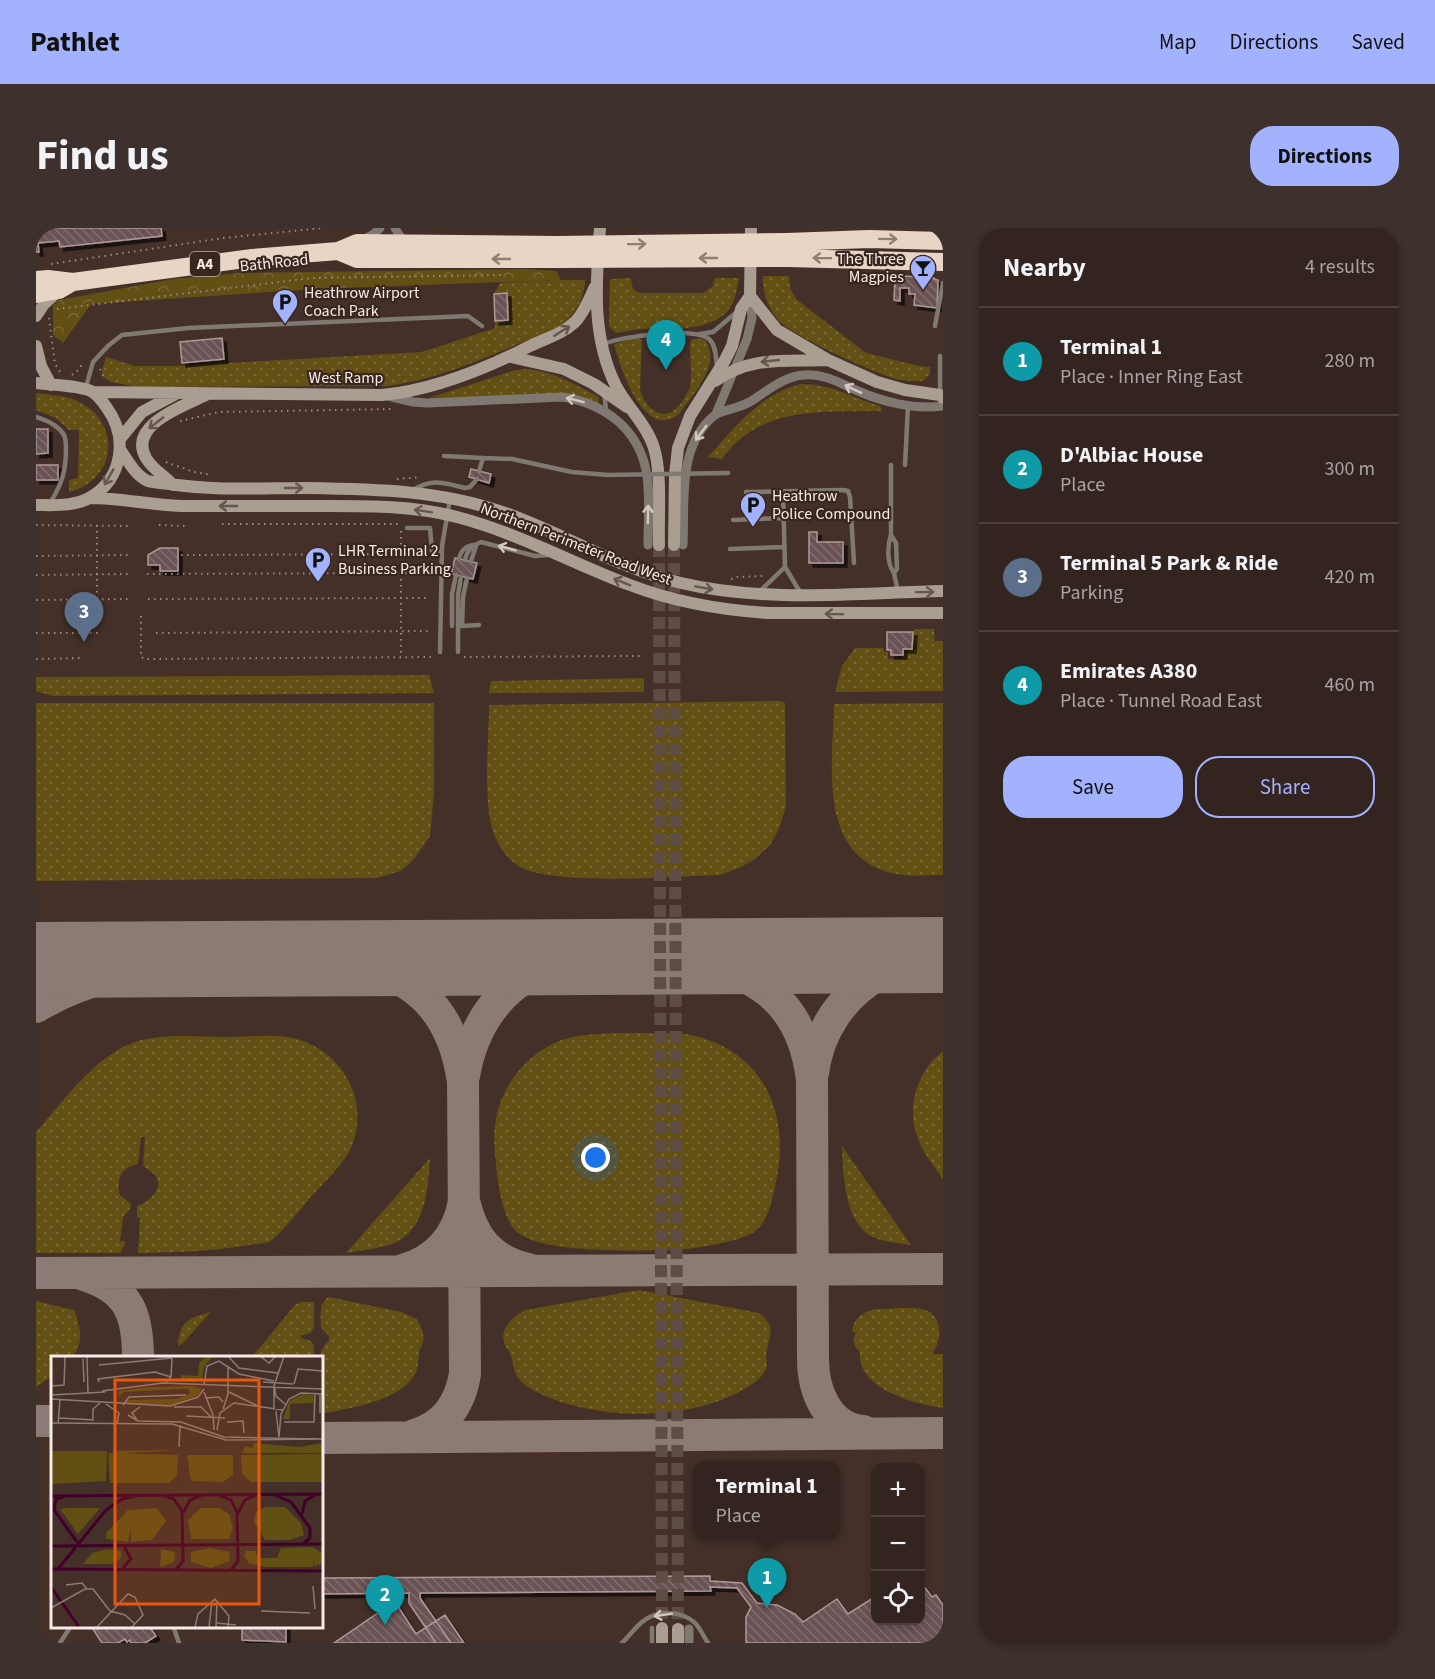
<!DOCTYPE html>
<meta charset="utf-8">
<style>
body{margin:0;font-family:"Source Sans 3",sans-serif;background:#3e302c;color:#f1f3f6}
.controls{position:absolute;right:18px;bottom:18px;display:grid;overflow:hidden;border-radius:12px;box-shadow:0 3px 9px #0003}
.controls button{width:54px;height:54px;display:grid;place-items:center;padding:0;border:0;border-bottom:2px solid #4e413d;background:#33241f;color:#f1f3f6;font:30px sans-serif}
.you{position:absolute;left:560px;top:930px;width:21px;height:21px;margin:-15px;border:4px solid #fff;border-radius:50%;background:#1a73e8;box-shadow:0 0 0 9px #1a73e833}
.badge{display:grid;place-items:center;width:39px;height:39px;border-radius:50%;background:#a2b2fd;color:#fff;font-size:20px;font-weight:700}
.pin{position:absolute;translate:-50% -50px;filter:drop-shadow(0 2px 3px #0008)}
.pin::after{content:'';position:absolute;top:32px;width:21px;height:18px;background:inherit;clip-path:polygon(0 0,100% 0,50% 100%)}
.popup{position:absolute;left:657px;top:1233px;width:147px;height:78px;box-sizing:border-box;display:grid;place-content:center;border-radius:12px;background:#33241f;filter:drop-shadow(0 2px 4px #0005);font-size:20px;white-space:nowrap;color:#a9a4a4}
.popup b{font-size:22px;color:#f1f3f6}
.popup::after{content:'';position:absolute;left:50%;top:100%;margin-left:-12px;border:12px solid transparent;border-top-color:#33241f}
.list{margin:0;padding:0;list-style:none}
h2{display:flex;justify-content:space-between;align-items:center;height:78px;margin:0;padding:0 24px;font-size:26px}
h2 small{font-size:20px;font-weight:400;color:#a9a4a4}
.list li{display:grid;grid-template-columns:39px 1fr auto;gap:18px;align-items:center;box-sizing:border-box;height:108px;padding:0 24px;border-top:2px solid #4e413d}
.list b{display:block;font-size:22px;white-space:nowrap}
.list p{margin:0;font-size:20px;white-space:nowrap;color:#a9a4a4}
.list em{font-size:20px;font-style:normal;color:#a9a4a4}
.actions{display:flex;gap:12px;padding:18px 24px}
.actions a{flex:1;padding:14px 0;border:2px solid #a2b2fd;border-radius:24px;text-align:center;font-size:21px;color:#a2b2fd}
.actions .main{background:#a2b2fd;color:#111}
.icon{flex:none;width:33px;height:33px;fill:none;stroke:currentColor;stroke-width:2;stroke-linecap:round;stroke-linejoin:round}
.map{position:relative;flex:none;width:907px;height:1415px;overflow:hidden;border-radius:24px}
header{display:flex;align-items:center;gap:36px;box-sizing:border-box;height:84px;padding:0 30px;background:#a2b2fd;color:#111}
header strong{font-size:28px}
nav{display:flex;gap:33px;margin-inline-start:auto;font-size:21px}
.intro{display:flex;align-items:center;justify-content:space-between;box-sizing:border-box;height:144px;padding:0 36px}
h1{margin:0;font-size:42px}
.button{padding:15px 27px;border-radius:24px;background:#a2b2fd;color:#111;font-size:21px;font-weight:700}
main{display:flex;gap:36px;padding:0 36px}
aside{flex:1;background:#33241f;border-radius:24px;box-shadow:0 3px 9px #0003}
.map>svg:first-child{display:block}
.grass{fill:url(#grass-dots)}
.forest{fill:url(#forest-crowns)}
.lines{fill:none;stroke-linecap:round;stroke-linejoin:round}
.taxiway{stroke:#8c7a74;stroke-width:32}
.runway{stroke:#8c7a74;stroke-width:76}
.building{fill:url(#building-back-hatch);stroke:#b19798;stroke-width:1.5;filter:url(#shadow)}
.secondary-tunnel{stroke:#5f4c45;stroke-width:12;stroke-dasharray:12 6;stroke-linecap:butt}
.path{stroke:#9a8984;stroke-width:2;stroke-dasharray:1.5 4.5;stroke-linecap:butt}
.lane{stroke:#807972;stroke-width:4.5}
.street{stroke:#807972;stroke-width:9}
.secondary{stroke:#aa9e93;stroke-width:12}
.highway{stroke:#e8d5c4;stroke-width:18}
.lane-bridge{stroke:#807972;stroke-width:4.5}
.highway-bridge{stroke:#e8d5c4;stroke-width:18}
.oneway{stroke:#907e72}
.oneway2{stroke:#66564d}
.oneway3{stroke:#d4c8c3}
.labels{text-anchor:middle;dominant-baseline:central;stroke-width:4.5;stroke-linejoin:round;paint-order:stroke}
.shield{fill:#39261f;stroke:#bfafaa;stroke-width:1.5}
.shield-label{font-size:15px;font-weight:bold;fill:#f8eae6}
.poi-label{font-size:16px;fill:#f8eae6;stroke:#39261f;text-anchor:start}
.street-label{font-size:16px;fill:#f8eae6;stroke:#39261f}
.inset-river{fill:none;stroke:#400027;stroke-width:3}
.inset-road{fill:none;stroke:#8c7a75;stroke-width:1.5}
.view{fill:#e8590c;fill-opacity:0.15;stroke:#e8590c;stroke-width:3}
.inset-edge{fill:none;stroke:#f8eae6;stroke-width:3}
</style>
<header>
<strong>Pathlet</strong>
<nav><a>Map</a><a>Directions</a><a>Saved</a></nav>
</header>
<div class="intro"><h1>Find us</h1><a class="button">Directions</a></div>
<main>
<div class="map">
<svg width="907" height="1415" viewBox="0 0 907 1415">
<defs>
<pattern id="grass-dots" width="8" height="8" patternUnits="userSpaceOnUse" patternTransform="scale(1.5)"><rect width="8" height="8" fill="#624f13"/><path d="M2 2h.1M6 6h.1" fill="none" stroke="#796835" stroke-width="1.8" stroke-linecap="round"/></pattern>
<pattern id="forest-crowns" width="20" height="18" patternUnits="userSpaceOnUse" patternTransform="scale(1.5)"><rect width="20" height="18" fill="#624f13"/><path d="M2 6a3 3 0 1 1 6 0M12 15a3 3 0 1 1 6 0" fill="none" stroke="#796835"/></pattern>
<pattern id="building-back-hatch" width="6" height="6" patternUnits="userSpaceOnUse" patternTransform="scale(1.5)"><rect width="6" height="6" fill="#6b5354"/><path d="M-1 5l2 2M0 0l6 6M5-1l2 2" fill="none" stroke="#816c6d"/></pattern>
<filter id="shadow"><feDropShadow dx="4" dy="4" stdDeviation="0" flood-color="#0009"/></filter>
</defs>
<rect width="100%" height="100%" fill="#443029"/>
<path class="grass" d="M727,48H753L754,60L760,71L830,125L883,138L894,139V146L887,153C879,153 871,153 864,152C842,147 759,109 744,94C733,82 726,65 727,48Z
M595,50C596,58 596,63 604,65H667L677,58L679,50H703C701,59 700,70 695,78C679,105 634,100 608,101C598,101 589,104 580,105L573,98L574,51Z
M525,52H549C548,74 538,88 521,100C468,121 408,151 352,158L101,159L75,154L67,149L66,143L70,129L99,138H140L386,124L459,100V93L472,92L471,66H458L464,55Z
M600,110L606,112L604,162C611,186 633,196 647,172C649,168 653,163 654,159C656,146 654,129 654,116L656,111H668C688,134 656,167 643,186C608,214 584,139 578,116Z
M489,141C517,143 538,156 563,169V176L491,168L393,170L476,143Z
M765,156C795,156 815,169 844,178L846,183C788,184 724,177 686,231L672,229C699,199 724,166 765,156Z
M0,165C15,167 31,167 45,175C86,197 80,253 33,264V252L42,250L43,202H33L20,190L0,182Z
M878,401H898L899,413H907V463L799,464L806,438L819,420H848V424H852V431H866V424L872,423L873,418L878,421Z
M393,447L398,465L17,468L0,463V449Z
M608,450V464L453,465L455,453Z
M744,473L749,475L750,578L743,601L734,617L719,631L705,639L684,647C642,648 512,659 481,637C469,629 460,614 456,600C447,565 453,513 453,477Z
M0,475H398V564L394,608L378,631L365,643L340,650L0,653Z
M907,475V647C892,647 875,649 860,646C780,630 797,536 798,476Z
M642,805C725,815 757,883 739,959C735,975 732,994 718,1004C703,1014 661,1020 642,1022C605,1022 510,1027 481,1004C467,992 461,954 460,936C458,919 457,902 461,886C469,850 501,816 537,809C571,803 608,806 642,805Z
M192,809C215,809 242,805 264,812C310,827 335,877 314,922C307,936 285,958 273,971C266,979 241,1011 233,1014C225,1016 215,1017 206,1018C171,1024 137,1024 102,1025L104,990L101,989V978C113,974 129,960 119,947C115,943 110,941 107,937L109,909H105L102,936C85,940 80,950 84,967L95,976L94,981L87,989L84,1013L90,1014L84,1025H0V904C29,872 57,829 99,814C126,805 164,809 192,809Z
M907,823V952C900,940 890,929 884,916C869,884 879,845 907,823Z
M806,918L875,1017C861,1015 845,1014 833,1007C808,991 807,943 806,918Z
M394,930C392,961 390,1003 356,1016C342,1021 325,1022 310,1025Z
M603,1062L723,1085C739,1098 735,1104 731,1121C729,1128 733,1136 729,1143C724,1152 714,1158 705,1163C653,1191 578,1192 522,1173C510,1168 492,1162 483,1151C476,1142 478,1130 472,1122C459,1106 475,1089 489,1082Z
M293,1069L365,1084L381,1091C385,1099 390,1108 386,1117C384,1122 383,1120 383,1125C382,1132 383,1137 380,1144C367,1173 313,1180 285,1186L287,1146C282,1136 283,1120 293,1113V1108L285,1100C285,1089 282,1075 293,1069Z
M0,1073L38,1082C45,1099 48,1115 36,1130H16V1148L0,1159Z
M265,1074H278V1099L275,1105L266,1107L265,1110L275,1113L278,1118V1130H215L259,1077Z
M839,1081C854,1081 871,1078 886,1081C907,1086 907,1111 896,1126H907V1180C878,1176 821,1161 824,1124L819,1118L817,1112L820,1106L816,1102C819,1088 827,1085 839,1081Z
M175,1084L147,1115L142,1118C143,1094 153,1089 175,1084Z"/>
<path class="forest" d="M491,41L520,43L525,52L279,61L55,76L27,115L17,107V77L23,72L137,51L204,45Z"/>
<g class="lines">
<path class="taxiway" d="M657,728C726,749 767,776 776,852L777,1131C777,1162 791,1200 827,1203
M295,730C372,742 416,775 427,854L429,1146C424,1176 409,1198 378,1207
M0,779C52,748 108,739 166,731
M777,845C782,803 807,766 844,746C860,737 879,732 896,727
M428,848C436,799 464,756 512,739C524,735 537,732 549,729
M367,1042C402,1032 422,1008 428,973C437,1010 453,1032 492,1041
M0,1045L907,1041
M48,1047C93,1061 102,1086 102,1130
M0,1193H16
M285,1210L907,1205"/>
<path class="runway" d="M0,732L907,727"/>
</g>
<path class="building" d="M0,0H125L126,8L24,19L23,13L2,15L3,24H0Z
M866,48L898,50V51L902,52L901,80L878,77L879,66H873V60H864V73L858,72L859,51H866Z
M471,65L472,92L459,93L458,66Z
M186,110L188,131L146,135L144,114Z
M0,201H12V225L0,226Z
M0,237H22V252H0Z
M435,241L455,246L453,255L433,249Z
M773,304H781V314H807V335H773Z
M124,320H142V343H124V337H112V327Z
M419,330L441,335L437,351L415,346Z
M851,404H877L876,421H867V427H855V422H851Z
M674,1348V1353L706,1355L721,1375L741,1377L759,1386L767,1394L801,1371L812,1386L840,1368V1392H884V1353L896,1369L900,1367L907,1377V1415H710V1389L715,1379L701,1360L674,1359L675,1363L384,1365V1370L415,1415H400L373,1375V1365L285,1366V1350Z
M355,1376L361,1377L380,1406L409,1387L428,1415H298Z
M55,1398H113L120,1408L109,1415H95L94,1412L91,1414L89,1411L82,1415H66Z
M206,1398H250V1414L206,1412Z"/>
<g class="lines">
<path class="secondary-tunnel" d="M623,317L626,1400
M638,317L642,1401"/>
<path class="path" d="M15,36L187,10L287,0
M21,81L276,50L469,47
M13,90L19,136L25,145
M64,141L69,152
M36,147L42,142L48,134
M144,193L183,184L357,181
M130,234L158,244L176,247
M361,251L385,249
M186,296H363
M0,297L95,298
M61,297V372
M123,297L151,298
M365,303V429
M145,327L388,326
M0,328L96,327
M111,346L392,345
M0,347L96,346
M695,351L701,349L727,348
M112,371L392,370
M0,372L96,371
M105,388V429L109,431L399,429
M0,405H63
M120,405L392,403
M428,429L605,428
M0,431L47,430"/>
<path class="lane" d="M899,98L907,55
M664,106L677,104L702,83
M568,116C586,108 657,99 673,111C680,117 680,130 681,138
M50,159L57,134L73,117L86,107L152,100L432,88L446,98
M568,164L570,182
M904,167V128
M0,189C10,192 22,197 28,207C30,211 30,216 30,221C30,243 26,256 14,275
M408,228L447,230L443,243
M447,230L476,231L536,244L572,247
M855,237V307C851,318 851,336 858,345
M869,237L872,178
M377,262C397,250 408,255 429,260L434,259L441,251
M747,263L749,339L764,364
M710,264L807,262L812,263L814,269L818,335
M697,292L748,290
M371,300H394L396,323H406
M855,307L860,315L861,341L858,345L862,364
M694,321L748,319
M423,331C425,322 429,319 437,317
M429,332C431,323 435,318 445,314L499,328L513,327
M435,333L440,318
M724,363L749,339
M416,398V366L420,347
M425,398L443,397
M426,398L427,369L431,350
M404,424L406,318L414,271
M422,424V367L425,349
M137,1398L143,1415
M24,1415L35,1398
M586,1415C593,1408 599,1400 606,1394C621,1382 645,1382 659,1395C664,1400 668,1409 672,1415
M616,1415V1400"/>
<path class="street" d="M359,0L368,15
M329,11L338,6L344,0
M352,168L377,174L391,175L526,169C548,172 567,180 584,195C620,229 612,271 612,317
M680,186L711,111L716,90L714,68
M647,317C649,274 641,217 679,187C686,182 706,180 717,172C740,156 758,141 788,149C800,152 810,158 822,163C847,174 879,182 907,178
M653,1401V1415"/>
<path class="secondary" d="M564,0C560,54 555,108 580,158C591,179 611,197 618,220C626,246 622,289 623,317
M714,68L741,102L792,132L841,154L869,162L904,167L907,170
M0,88L8,76L22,63
M0,118L5,138L15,157
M475,129L528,141L558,156L591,179
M679,153C716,127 750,134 792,132
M0,155C15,157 42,157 55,163C62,167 67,174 71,180C92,209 87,250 55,269C38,279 18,277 0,277
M58,164L346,167C398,162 449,141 494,118C510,110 525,107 539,94C548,85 553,71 559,59
M84,211L106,184L138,167
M85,223C92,233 100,248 112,253C119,255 127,255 134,256C179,263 225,260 270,260C339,261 407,262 472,286C530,307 584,341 645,355C730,375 820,365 907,363
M137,257C129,248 116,241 110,230C91,197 148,178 170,167
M54,270C85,270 114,277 145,278C190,278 236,278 281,278C328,278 375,277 421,289C482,305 536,335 594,357C638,374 684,382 732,385H907
M638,317L639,247L642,220L654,188L689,132L696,118L705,81L714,68L715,0
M626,1415V1400
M642,1415V1401"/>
<path class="highway" d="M751,14L833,11L907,13
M302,23L321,31H523
M752,30L907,34
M0,52L12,51L37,54L216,30L302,23L321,15L521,17
M0,66L23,62L35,55"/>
<path class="lane-bridge" d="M572,247L692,245"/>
<path class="highway-bridge" d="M521,17L751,14
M523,31L752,30"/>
</g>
<defs><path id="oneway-shaft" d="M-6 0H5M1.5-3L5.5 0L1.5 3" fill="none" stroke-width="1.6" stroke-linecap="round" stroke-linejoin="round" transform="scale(1.5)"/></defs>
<g class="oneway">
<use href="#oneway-shaft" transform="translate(852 11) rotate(1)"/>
<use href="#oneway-shaft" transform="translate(601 16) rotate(-1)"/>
<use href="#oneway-shaft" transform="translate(672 30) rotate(180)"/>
<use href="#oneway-shaft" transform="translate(786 30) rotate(-179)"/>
<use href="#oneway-shaft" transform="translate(465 31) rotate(180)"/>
</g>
<g class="oneway2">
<use href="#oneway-shaft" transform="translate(526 103) rotate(-32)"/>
<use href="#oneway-shaft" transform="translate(734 133) rotate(174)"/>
<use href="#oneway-shaft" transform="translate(120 195) rotate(142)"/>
<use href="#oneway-shaft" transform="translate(73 249) rotate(120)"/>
<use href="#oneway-shaft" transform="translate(258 260)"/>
<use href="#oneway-shaft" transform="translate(192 278) rotate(180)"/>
<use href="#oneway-shaft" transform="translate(387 283) rotate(-171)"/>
<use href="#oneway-shaft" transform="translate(586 354) rotate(-158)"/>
<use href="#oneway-shaft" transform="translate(668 360) rotate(10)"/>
<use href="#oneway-shaft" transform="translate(889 364) rotate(-1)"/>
<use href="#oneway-shaft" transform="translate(798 386) rotate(-179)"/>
</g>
<g class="oneway3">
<use href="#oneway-shaft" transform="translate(817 161) rotate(-155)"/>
<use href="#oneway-shaft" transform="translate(539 172) rotate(-166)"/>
<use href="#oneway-shaft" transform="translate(665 205) rotate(127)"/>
<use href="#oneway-shaft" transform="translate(612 286) rotate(-89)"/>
<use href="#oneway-shaft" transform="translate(471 320) rotate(-165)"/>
<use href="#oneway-shaft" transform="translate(627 1387) rotate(171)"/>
</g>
<defs>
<g id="bar-pin" transform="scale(1.35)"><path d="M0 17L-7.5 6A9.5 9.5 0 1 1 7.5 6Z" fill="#a2b2fd" stroke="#39261f"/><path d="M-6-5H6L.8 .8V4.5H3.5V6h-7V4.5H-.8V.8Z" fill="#111"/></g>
<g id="parking-pin" transform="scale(1.35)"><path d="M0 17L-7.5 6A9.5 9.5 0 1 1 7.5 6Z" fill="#a2b2fd" stroke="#39261f"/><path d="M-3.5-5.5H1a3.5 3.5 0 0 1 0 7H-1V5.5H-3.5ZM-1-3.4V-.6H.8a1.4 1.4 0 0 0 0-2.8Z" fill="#111"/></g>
</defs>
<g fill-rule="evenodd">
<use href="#bar-pin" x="887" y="40"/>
<use href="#parking-pin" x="249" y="74"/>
<use href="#parking-pin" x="717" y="277"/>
<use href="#parking-pin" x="282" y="332"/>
</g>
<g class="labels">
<rect class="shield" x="154" y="24" width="30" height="24" rx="4.5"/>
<g class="shield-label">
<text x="169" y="36">A4</text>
</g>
<g class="poi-label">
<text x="868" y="31" text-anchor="end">The Three<tspan x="868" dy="18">Magpies</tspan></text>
<text x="268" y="65">Heathrow Airport<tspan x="268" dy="18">Coach Park</tspan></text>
<text x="736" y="268">Heathrow<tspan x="736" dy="18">Police Compound</tspan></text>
<text x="302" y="323">LHR Terminal 2<tspan x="302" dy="18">Business Parking</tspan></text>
</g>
<g class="street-label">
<text transform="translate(238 35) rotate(-6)">Bath Road</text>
<text x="310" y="150">West Ramp</text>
<text transform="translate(540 316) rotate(21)">Northern Perimeter Road West</text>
</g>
</g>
<g transform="translate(15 1128)">
<rect width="272" height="272" fill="#443029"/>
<path d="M156,0H162L153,11L151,24L130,23V19L147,20L148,7ZM137,32H151L147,39L120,49L76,48L75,44L125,43L139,38ZM203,87L249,91L271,87V97H191L194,90L201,92ZM126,94L67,98L61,95ZM0,95H56L55,125L0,128ZM57,97L127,99L126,120L118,127H59ZM271,98V126H200L191,118L190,99ZM136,99H182V119L172,126L140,125ZM234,151L250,167L253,179L239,184H214L203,166L205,156L214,151ZM16,152H49L27,178L9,153ZM106,152L115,165L101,184L80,186V172L77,186L55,183V177L77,154ZM150,152H168L178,158L182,172L178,183H140L137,164ZM261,191L270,196L271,208L263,210V201L262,211H214L198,207L193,200L195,195H204L207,202H226L230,192ZM159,192L178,196L179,205L160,212L140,206V196ZM55,193L70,195V202L60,208H32L41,197ZM110,193L124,196L123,206L109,211Z" fill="#624f13"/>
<path d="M142,30L147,32L73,36L67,41L68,35L96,31ZM252,38L262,39L263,47L239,48V63H232L238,45Z" fill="#624f13"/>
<path class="inset-river" d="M111,139L123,143L131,155L132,205L124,215M168,139L180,144L186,156L187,205L180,214M224,139L240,146L259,172V182L252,188M0,140L272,138M14,140L5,143L3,154L26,186M132,157L139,144L151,139M187,157L194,144L206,139M251,158L254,145L266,138M0,190L272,188M72,212L80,203L73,190M0,213L272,215M7,213L55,154L71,143L90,139M0,231L28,271"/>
<path class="inset-road" d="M36,0L37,37M177,0L188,12L227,17M209,0L218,7L225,0M32,3L33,26M48,9L121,2M48,26L47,23L104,16L120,21M115,26L120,21L121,2M212,26L242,28M243,28L247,13L272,15M153,29L156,10L168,5L188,18L223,25M0,30L13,29L14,0M223,30L233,0M51,35L112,27L272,33M153,36L162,59L163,74M178,36L209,51M0,39L54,36M154,42L168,41L172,46M0,43L119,50L147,41L153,33M55,48L68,57L66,68M72,49L78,41L135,39M123,51H150L160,61M172,53L177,38V11M223,53V30L225,40L234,48M225,55L228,81M269,57V38M77,59L87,65L130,66L173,81L268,83M135,60L174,62M8,62L43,64M42,63V53L49,47M86,64L81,57L89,51M176,66L192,65L193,77M233,66H263L264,37M0,67L121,68L175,84L272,83M7,67L9,44M166,74L169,57L183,47L232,54M228,81L230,58L238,43L250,37L272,38M128,91L129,69M15,229L31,227L36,233M262,230L264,253M0,252L34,233H42L59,255L74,259L84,268M210,255L259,257M166,267L185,269M46,271L77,238L84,241L92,259L81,271M144,271L147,258L164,243L178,260L177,271M158,271L161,245M165,271L166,245"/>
<path class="view" d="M64,24H208V248H64Z"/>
<rect width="272" height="272" class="inset-edge"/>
</g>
</svg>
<div class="controls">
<button>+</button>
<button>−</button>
<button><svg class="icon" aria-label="locate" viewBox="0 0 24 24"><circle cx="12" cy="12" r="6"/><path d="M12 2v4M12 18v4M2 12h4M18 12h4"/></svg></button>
</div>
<div class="you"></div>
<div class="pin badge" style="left:731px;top:1380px;background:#0f9aa8">1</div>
<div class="popup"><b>Terminal 1</b>Place</div>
<div class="pin badge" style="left:349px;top:1397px;background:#0f9aa8">2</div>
<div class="pin badge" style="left:48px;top:414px;background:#5c6f8a">3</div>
<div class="pin badge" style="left:630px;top:142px;background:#0f9aa8">4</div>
</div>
<aside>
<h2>Nearby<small>4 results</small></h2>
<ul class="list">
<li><span class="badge" style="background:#0f9aa8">1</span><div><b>Terminal 1</b><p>Place · Inner Ring East</p></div><em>280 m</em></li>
<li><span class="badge" style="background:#0f9aa8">2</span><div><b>D'Albiac House</b><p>Place</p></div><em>300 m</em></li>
<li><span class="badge" style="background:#5c6f8a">3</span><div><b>Terminal 5 Park &amp; Ride</b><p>Parking</p></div><em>420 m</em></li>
<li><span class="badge" style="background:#0f9aa8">4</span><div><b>Emirates A380</b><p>Place · Tunnel Road East</p></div><em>460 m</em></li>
</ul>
<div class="actions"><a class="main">Save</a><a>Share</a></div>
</aside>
</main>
